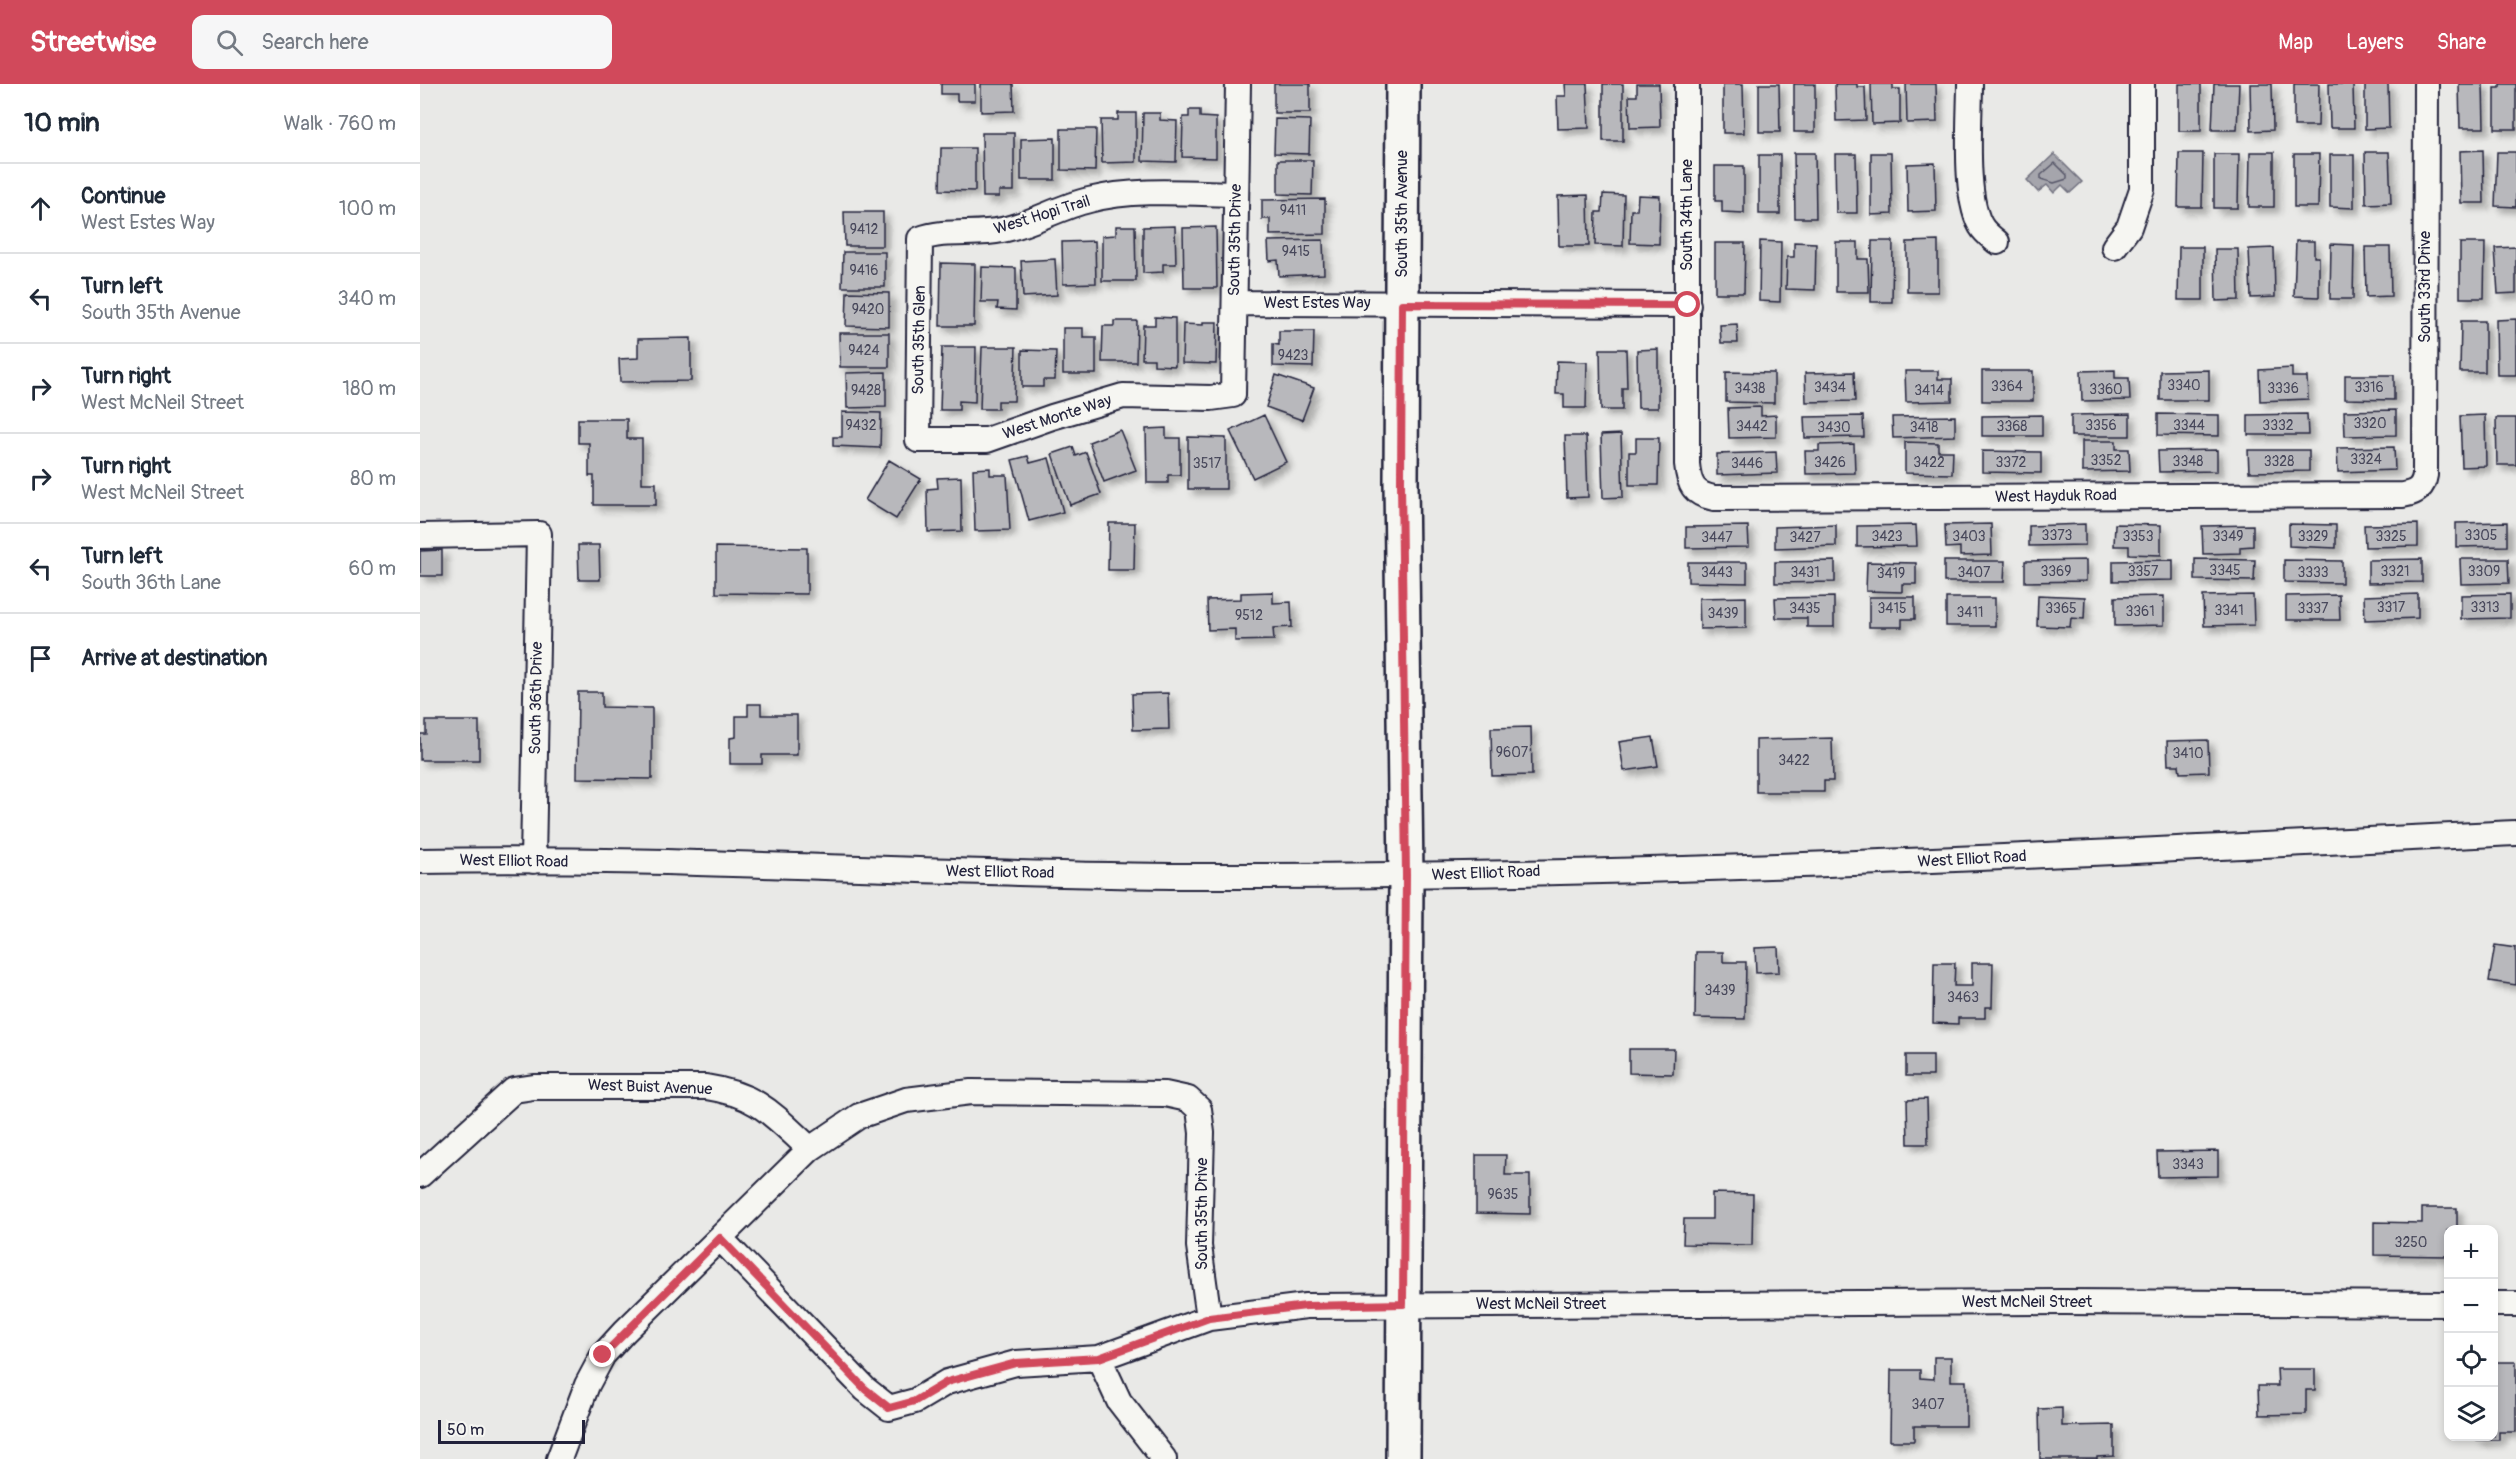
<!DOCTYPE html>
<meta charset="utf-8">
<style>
body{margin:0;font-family:Pangolin,sans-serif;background:#f6f6f7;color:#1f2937}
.controls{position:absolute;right:18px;bottom:18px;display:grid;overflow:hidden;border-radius:12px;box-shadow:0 3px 9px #0003}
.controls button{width:54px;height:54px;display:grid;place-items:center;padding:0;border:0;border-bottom:2px solid #e0e1e3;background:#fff;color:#1f2937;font:30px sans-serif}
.scale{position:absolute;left:18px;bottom:15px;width:147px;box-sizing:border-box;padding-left:6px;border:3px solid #22223b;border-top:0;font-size:16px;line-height:21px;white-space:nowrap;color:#22223b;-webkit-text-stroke:4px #f6f6f2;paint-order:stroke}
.stop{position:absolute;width:18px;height:18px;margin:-14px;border:4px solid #d1495b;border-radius:50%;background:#fff}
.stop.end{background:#d1495b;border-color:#fff;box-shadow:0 2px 6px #0008}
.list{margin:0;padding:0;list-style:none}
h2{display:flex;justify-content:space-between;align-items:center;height:78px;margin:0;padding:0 24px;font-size:26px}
h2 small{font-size:20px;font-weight:400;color:#747a83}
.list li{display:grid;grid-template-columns:39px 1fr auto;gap:18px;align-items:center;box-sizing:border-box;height:90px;padding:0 24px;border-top:2px solid #e0e1e3}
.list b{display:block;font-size:22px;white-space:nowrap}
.list p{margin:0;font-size:20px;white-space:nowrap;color:#747a83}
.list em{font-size:20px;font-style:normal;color:#747a83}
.icon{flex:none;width:33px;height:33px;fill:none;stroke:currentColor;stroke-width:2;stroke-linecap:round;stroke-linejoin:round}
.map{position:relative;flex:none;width:2096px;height:1375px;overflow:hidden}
header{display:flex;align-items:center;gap:36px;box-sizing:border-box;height:84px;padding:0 30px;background:#d1495b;color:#fff}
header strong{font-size:28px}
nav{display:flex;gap:33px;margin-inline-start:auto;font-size:21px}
.search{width:420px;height:54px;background:#f6f6f7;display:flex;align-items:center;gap:15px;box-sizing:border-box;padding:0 21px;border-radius:12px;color:#747a83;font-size:22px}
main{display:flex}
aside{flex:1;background:#fff}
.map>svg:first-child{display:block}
.water{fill:#a5a5ac;stroke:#71717f;stroke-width:1.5}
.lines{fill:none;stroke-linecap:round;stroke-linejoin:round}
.shore{stroke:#565668;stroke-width:1.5}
.building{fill:#b8b8bc;stroke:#22223b;stroke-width:1.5;filter:url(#shadow)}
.street-casing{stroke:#22223b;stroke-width:28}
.secondary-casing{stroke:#22223b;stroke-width:38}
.street{stroke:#f6f6f2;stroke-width:24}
.secondary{stroke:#f6f6f2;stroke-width:33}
.route{stroke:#d1495b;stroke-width:8}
.labels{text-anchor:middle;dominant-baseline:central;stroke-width:4.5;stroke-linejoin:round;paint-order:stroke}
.number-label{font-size:14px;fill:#48485b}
.street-label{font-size:16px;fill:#22223b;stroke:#f6f6f2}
</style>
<header>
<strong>Streetwise</strong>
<div class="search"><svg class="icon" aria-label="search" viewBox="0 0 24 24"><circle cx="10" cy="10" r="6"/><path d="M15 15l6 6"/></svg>Search here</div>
<nav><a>Map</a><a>Layers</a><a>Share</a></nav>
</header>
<main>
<aside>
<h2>10 min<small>Walk · 760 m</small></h2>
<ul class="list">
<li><svg class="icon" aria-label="ahead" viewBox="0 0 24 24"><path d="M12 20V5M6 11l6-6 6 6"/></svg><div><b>Continue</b><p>West Estes Way</p></div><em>100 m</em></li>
<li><svg class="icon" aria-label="left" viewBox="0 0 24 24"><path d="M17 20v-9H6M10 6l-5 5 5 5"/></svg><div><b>Turn left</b><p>South 35th Avenue</p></div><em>340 m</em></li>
<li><svg class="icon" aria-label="right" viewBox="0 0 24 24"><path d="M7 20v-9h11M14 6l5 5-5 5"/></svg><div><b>Turn right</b><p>West McNeil Street</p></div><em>180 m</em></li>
<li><svg class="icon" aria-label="right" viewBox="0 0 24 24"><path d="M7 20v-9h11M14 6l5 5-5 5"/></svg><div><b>Turn right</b><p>West McNeil Street</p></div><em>80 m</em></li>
<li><svg class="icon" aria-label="left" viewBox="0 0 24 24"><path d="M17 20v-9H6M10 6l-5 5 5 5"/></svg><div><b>Turn left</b><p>South 36th Lane</p></div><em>60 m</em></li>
<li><svg class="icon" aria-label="arrive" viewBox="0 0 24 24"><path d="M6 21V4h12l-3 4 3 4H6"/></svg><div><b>Arrive at destination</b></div></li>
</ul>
</aside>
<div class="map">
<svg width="2096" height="1375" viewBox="0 0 2096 1375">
<defs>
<filter id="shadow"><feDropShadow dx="5.5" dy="5.5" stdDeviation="3" flood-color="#0004"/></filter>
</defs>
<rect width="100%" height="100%" fill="#e9e9e7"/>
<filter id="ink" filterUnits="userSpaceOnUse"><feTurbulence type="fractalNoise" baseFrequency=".0167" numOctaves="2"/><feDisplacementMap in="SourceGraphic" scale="12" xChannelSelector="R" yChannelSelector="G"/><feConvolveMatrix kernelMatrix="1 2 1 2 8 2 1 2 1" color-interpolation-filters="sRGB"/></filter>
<g filter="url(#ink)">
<path class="water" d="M1634,70L1662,98L1650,109L1642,101L1634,109L1627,101L1618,108L1607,96Z"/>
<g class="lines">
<path class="shore" d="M1635,79L1647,91V95L1634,99L1621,95V91Z"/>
</g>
<path class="building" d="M521,0H555V17H537V10H521Z
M561,0H593L594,27L561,28Z
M854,0H890V29H854Z
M1145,0H1167L1169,44L1138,45L1137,12H1146Z
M1183,0H1203V57H1183Z
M1217,0H1239L1240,43L1210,44L1209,12H1217Z
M1303,0H1323L1324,49H1303Z
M1339,0H1359L1360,48H1339Z
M1374,0H1395V48H1374Z
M1415,0H1437V3H1445L1446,36L1416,37Z
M1451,0H1473V5H1480V39L1452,40Z
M1486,0H1516L1517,38L1487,39Z
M1759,0H1781V47H1759Z
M1794,0H1819L1817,46H1792Z
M1830,0H1852L1853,46L1831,47Z
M1874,0H1899L1898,42H1874Z
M1909,0H1933L1934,44H1910Z
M1945,0H1968L1969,44L1945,45Z
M2039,0H2063L2064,44H2040Z
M2080,0H2096V45H2075V4H2080Z
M769,26H780V33L796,34V74L762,73L763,33H769Z
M698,29H716V78L682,79L681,36H698Z
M723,29H740V36L757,37L756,78L722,77Z
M855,35L890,36L889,70L854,69Z
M641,45H676L675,87L641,86Z
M562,49H594V107H579V113H563Z
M635,54V96H601V55Z
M521,64H555V107L520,106Z
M2063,66L2064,119H2041L2040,67Z
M1830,68H1854V123H1829Z
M1945,68H1969L1971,119L1946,120Z
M2077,68H2096V123L2075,122Z
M1374,69H1395L1396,134H1375Z
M1451,69H1471L1472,130L1451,131Z
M1759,69H1783L1782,123H1758Z
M1415,70H1436L1437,129H1416Z
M1794,70H1819L1818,124H1794Z
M1874,70H1899L1898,123H1874Z
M1339,71H1360V130H1339Z
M1910,71H1934V124L1910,123Z
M858,76H893L892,111L858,110Z
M1515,79L1516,127L1488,128L1487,80Z
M1295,82H1324V129L1302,128V117H1295Z
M1183,110L1204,111L1203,162L1175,161L1176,128H1182Z
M1168,111L1169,162H1139L1138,112Z
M1218,111L1240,112L1239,160L1210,159L1211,126H1217Z
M905,115V150L850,151V135H842V116Z
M424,128H463V162H425Z
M696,142H715L716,197H682V152L696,151Z
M755,142L756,180H743V188L723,189V143Z
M796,143L797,204H764L763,144Z
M903,156L904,190L859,192L858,176L849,177L848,157Z
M675,157L676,199L643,200L642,158Z
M1340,157L1361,158L1360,218L1339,217Z
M1452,157H1473L1472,218H1451Z
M1518,157V208H1487V158Z
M1876,157H1894V173H1899V213L1874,212Z
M1374,158L1396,159L1395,206L1366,205L1367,173H1374Z
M1416,158H1438V175H1448L1449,208H1416Z
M1295,159H1325L1324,209H1295Z
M2040,159H2065L2064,214H2040Z
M1911,160L1934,161L1933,215H1910Z
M1759,163H1783V216H1758Z
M1945,163H1970L1971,212L1946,213Z
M2096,163V209L2078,210L2075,164Z
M1854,164L1855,213L1831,214L1829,165Z
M1795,165H1818L1819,216L1796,217Z
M423,168H465V203H422Z
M635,175L637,211L603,213L601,177Z
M521,179L555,180L554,242H520Z
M562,183L596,184V226L577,225L578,218H561Z
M427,208L469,209V243L426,242Z
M735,233L755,234V282L734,281V275H722L723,241H735Z
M2096,235V291H2077L2076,236Z
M694,237H717L716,278H682L683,242H694Z
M2041,237H2065V288H2040Z
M783,238H797L796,280L762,279L763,240L783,241Z
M1317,240L1318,259H1301L1300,241Z
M643,244H663V253H676V290H643Z
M859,247H894L893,283L853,282V260L859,261Z
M419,249H469V283H420Z
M271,254V297L200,298L199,275L218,274V255Z
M522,263H556L555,318L539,317V326H520Z
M562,263H596L594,317H578V325H560Z
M1180,265H1206L1207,304H1202V326H1181Z
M1238,265V324H1218L1217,266Z
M602,266L636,267L635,296H623V303H602Z
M1137,277L1167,278L1166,324H1144V310H1136Z
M1872,284V293H1887L1888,315L1840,317L1839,286Z
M1695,286V294H1709L1710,316L1662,317L1661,287Z
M1789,286V316H1740V287Z
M1485,287H1518V295H1532V317L1486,318Z
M1562,287H1613V317H1562Z
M466,288V323L427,324L426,289Z
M1306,288L1354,289V319L1306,318Z
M1434,288L1435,317L1386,318L1385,289Z
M856,291L894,304L882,336L846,323Z
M1925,291H1974V316L1925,315Z
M1341,323V332L1356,331V353L1309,354L1308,324Z
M1976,326V351L1925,352L1924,327Z
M422,328L461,329L460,364L413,362V353H422Z
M1710,330V352H1651V331Z
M1738,330L1799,331V352L1738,351Z
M1887,330L1888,351H1828V331Z
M844,331L866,378L833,394L810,347Z
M1622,331V352H1562V332Z
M2065,331L2066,382L2042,383L2040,332Z
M1443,332L1444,353L1385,354L1384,333Z
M1535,332V352L1473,354L1472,333Z
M2076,334H2096V381H2077Z
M158,335H207V355H222V399H236V421H174V392H169V359H158Z
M746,344V354H760V391H748V399H727L726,345Z
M700,346L716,386L684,398L669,358Z
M1201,350L1203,413L1183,414L1181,351Z
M1145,352H1166L1168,413L1147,414Z
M768,353L806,354V405H768Z
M1216,354H1239L1238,401H1209V368H1216Z
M1662,357H1696V365H1709L1710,387L1662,388Z
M1485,358L1518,359V367H1533L1532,390L1485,389Z
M1434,360L1435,389L1386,390L1385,367H1399V361Z
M653,363L656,372L666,368L681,410L650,421L632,370Z
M1974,363L1975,386L1918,388L1917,364Z
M1797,366V387L1739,388L1738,367Z
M1828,366H1889V387L1829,388Z
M1562,367L1621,368V389L1562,388Z
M1356,368L1357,389L1297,391V370Z
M608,372L610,379L629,374L643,428L609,437L592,376Z
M469,376L501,395L476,435L445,416Z
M570,384V391H587L590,446L555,447L553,385Z
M541,393L542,447L508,448L507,405L518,404L517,394Z
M2087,438V462L2036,463V439Z
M689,439H715L714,486H688Z
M1571,440L1572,471L1540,472V463L1526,464L1525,441Z
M1665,440V461L1609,462V442Z
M1695,440L1741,441V471L1709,470V462H1694Z
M1869,440L1916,441V464L1869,462Z
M1998,440V462L1945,463L1944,441Z
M1416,441V462L1355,464V443Z
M1496,441L1497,462L1437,463V442Z
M1833,441V462L1820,463V469L1783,470L1782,442Z
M1328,442L1329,463L1266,464V443Z
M158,461H179L180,496H159Z
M296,463L387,464V510L296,509Z
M22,466V492H0V467Z
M1775,475L1835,476L1834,497L1775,496Z
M2002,475V498L1948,499V476Z
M2040,475H2088L2089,499L2041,500Z
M1666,476V497L1605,498V477Z
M1753,476V496L1693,497V477Z
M1864,476L1922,477V499L1864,498Z
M1415,477V498L1355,499V478Z
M1524,477H1585L1584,498H1524Z
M1268,478H1327V499L1268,498Z
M1447,478L1496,479V500H1482V508L1446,507Z
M853,508V519L871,518L872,543L853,544L854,556L815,557V545L788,546L787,516L821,515V509Z
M1998,510V534L1945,536L1944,512Z
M2090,510V534L2041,535V511Z
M1618,511L1665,513L1664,535L1651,534L1650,543L1617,542Z
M1833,511L1834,541L1784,542L1783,512Z
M1919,511L1920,536H1866V512Z
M1744,512V541L1695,542V513Z
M1326,513V544L1280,545L1279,514Z
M1414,513V543H1387V534H1356L1355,514Z
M1449,513H1495V535H1482V543H1449Z
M1526,514H1575V542H1526Z
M158,608H182V623L232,624V695L157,694Z
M748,609L749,645L713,646L712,610Z
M328,620H341V631H377V671H342V680H310V654L316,653V632H328Z
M6,637H59V676H0V650H6Z
M1111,643L1112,691L1072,692L1071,644Z
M1233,653L1238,682L1204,687L1199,658Z
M1412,654L1413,697H1404V708H1336V656Z
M1788,656L1789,688L1760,689L1759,681H1748L1747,657Z
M2075,861L2096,864V901L2069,897Z
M1358,863L1359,888L1336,889L1335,864Z
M1276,868H1303V878H1326L1325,935L1275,934Z
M1514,879H1535L1534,902H1552V879H1573L1572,923H1565V934H1538V940L1513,939Z
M1209,965H1254L1253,990L1209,989Z
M1486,971H1513V992H1486Z
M1507,1015L1508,1060H1488L1487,1016Z
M1798,1067V1092L1738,1093L1737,1068Z
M1056,1071H1086L1085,1091H1110V1130L1056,1129Z
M1292,1109L1333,1110L1332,1161L1263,1160L1264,1135H1292Z
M2002,1124H2037V1146H2028V1172L1954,1171V1138L2002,1139Z
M1514,1273H1531V1297H1546V1342H1494V1357H1470L1471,1286H1500V1294L1514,1295Z
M2074,1278H2096V1348H2079V1356H2057V1352H2074Z
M1857,1285H1895V1306H1886V1330L1839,1331L1838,1302H1858Z
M1642,1324V1342L1694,1341V1372L1677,1373V1375H1620L1619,1325Z"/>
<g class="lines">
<g class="street-casing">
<path id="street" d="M1267,0V380C1269,400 1273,410 1294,414L1983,411C1996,409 2003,404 2005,391L2006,0
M1550,0C1550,34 1543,119 1563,145C1567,150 1572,154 1577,158
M816,110C768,109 716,104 669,116C639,123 612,140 582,146C555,152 525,145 500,155L498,356H567L632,333L703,312L791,314L813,311L818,0
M1694,163L1709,143L1722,105V0
M815,219L1268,221
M0,452L119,450L113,777
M0,777C256,772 513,791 769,792C1212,794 1654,770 2096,749
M0,1091L94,1006L114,1003H286C339,1011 353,1031 390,1065
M300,1154L445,1305L469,1324L495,1317L527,1298L596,1279L679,1274L789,1234L886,1222L1642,1218L2028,1220
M2074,1220H2096
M679,1274L699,1317L744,1375
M139,1375L167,1301L183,1271L204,1248L390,1065L439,1032L486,1016L551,1008L745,1010L768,1015L779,1025L782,1049L779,1162L789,1234"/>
</g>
<g class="secondary-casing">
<path id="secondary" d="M983,1375L986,791L981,398L983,0"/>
</g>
<use href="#street" class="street"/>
<use href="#secondary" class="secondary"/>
</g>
</g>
<g class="lines" filter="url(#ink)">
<path class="route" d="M183,1271L300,1154L445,1305L469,1324L495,1317L527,1298L596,1279L679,1274L789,1234L886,1222L983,1220L986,791L981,398L982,220L1268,221"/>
</g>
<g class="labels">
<g class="number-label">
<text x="873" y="126">9411</text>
<text x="444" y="145">9412</text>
<text x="876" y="167">9415</text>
<text x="444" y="186">9416</text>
<text x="448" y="225">9420</text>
<text x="444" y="266">9424</text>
<text x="873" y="271">9423</text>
<text x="1764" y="301">3340</text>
<text x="1587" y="302">3364</text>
<text x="1410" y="303">3434</text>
<text x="1949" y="303">3316</text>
<text x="1330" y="304">3438</text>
<text x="1863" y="304">3336</text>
<text x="1686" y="305">3360</text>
<text x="446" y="306">9428</text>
<text x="1509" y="306">3414</text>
<text x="1950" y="339">3320</text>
<text x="441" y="341">9432</text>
<text x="1681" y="341">3356</text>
<text x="1769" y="341">3344</text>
<text x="1858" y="341">3332</text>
<text x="1332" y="342">3442</text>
<text x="1592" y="342">3368</text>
<text x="1414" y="343">3430</text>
<text x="1504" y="343">3418</text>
<text x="1946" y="375">3324</text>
<text x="1686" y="376">3352</text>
<text x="1768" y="377">3348</text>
<text x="1859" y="377">3328</text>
<text x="1410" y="378">3426</text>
<text x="1509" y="378">3422</text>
<text x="1591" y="378">3372</text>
<text x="787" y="379">3517</text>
<text x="1327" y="379">3446</text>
<text x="1637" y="451">3373</text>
<text x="2061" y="451">3305</text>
<text x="1467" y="452">3423</text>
<text x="1549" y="452">3403</text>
<text x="1718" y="452">3353</text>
<text x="1808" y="452">3349</text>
<text x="1893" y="452">3329</text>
<text x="1971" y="452">3325</text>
<text x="1297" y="453">3447</text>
<text x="1385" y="453">3427</text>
<text x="1805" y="486">3345</text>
<text x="1636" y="487">3369</text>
<text x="1723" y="487">3357</text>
<text x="1975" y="487">3321</text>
<text x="2064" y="487">3309</text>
<text x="1297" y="488">3443</text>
<text x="1385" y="488">3431</text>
<text x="1554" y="488">3407</text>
<text x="1893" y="488">3333</text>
<text x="1471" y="489">3419</text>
<text x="1971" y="523">3317</text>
<text x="2065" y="523">3313</text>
<text x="1385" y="524">3435</text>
<text x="1472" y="524">3415</text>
<text x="1641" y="524">3365</text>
<text x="1893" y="524">3337</text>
<text x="1809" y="526">3341</text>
<text x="1720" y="527">3361</text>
<text x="1550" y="528">3411</text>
<text x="1303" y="529">3439</text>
<text x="829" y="531">9512</text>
<text x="1092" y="668">9607</text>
<text x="1768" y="669">3410</text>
<text x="1374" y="676">3422</text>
<text x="1300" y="906">3439</text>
<text x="1543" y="913">3463</text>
<text x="1768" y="1080">3343</text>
<text x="1083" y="1110">9635</text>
<text x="1991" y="1158">3250</text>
<text x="1508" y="1320">3407</text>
</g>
<g class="street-label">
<text transform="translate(982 130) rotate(-90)">South 35th Avenue</text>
<text transform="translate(622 131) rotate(-17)">West Hopi Trail</text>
<text transform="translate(1267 131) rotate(-90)">South 34th Lane</text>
<text transform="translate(815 156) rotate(-89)">South 35th Drive</text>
<text transform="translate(2005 203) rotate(-90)">South 33rd Drive</text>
<text x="897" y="219">West Estes Way</text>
<text transform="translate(499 256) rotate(-89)">South 35th Glen</text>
<text transform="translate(637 333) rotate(-18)">West Monte Way</text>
<text transform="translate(1636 412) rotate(-1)">West Hayduk Road</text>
<text transform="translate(116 614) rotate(-89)">South 36th Drive</text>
<text transform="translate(1552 775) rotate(-3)">West Elliot Road</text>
<text transform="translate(94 777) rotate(1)">West Elliot Road</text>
<text transform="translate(580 788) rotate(1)">West Elliot Road</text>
<text transform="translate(1066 789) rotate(-2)">West Elliot Road</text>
<text transform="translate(230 1003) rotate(2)">West Buist Avenue</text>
<text transform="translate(782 1130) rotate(-90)">South 35th Drive</text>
<text x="1607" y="1218">West McNeil Street</text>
<text x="1121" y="1220">West McNeil Street</text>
</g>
</g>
</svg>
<div class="controls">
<button>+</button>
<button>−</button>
<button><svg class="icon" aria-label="locate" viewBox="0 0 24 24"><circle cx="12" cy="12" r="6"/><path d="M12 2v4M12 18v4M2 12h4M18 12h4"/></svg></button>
<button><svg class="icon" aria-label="layers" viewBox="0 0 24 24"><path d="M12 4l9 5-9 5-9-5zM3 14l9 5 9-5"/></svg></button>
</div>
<div class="scale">50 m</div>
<div class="stop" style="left:1268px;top:221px"></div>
<div class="stop end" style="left:183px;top:1271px"></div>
</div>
</main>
